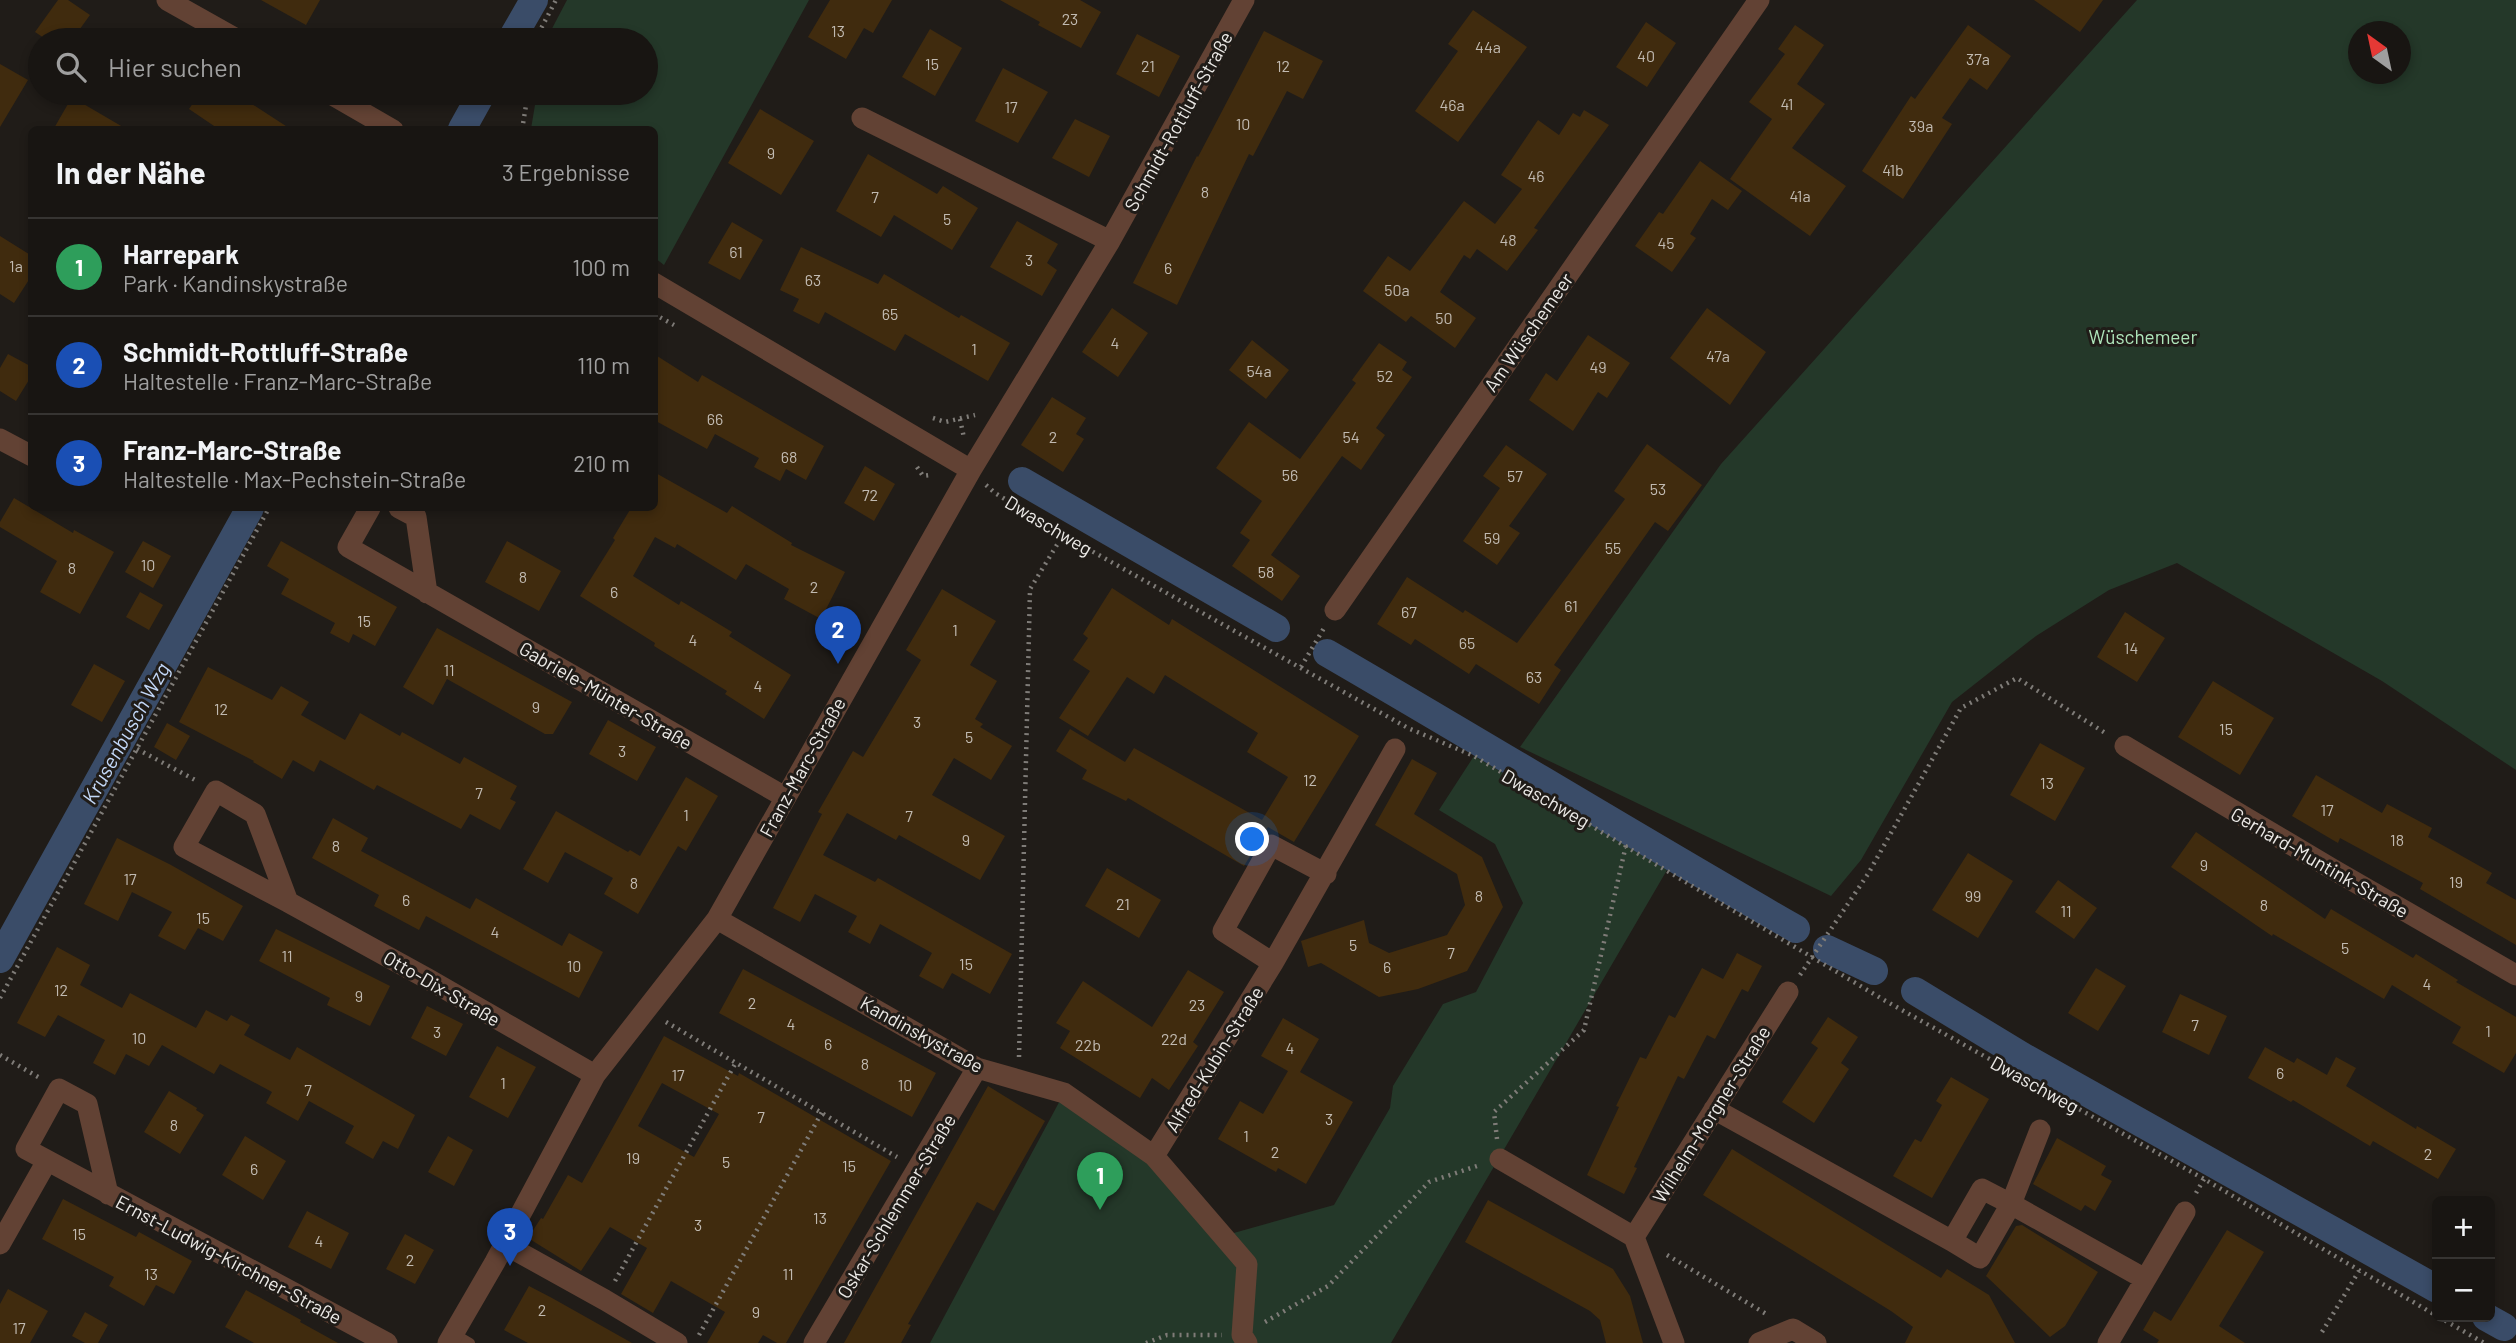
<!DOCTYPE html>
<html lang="de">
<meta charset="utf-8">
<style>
body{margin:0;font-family:Barlow,sans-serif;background:#211e1b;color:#f1f3f6}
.controls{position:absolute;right:21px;bottom:21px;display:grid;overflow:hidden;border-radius:10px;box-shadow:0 4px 10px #0003}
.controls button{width:63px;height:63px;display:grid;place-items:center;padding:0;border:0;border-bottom:2px solid #363432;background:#181512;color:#f1f3f6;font:35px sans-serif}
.compass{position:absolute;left:2348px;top:21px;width:63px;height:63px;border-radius:50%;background:#181512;box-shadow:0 4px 10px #0003;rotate:327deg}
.you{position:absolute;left:1253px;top:840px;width:24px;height:24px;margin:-18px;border:5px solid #fff;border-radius:50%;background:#1a73e8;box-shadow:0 0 0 10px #1a73e833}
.badge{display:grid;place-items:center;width:46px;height:46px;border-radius:50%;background:#efa377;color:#fff;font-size:23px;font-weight:700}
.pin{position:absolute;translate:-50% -58px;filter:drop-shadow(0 2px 4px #0008)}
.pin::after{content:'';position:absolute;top:37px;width:24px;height:21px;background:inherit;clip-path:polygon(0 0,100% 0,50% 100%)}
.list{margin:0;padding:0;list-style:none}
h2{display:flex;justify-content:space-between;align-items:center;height:91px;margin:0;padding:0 28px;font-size:30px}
h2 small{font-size:23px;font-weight:400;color:#9f9f9f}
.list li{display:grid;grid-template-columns:46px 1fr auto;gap:21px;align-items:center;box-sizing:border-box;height:98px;padding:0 28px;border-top:2px solid #363432}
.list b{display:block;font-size:26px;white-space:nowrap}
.list p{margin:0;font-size:23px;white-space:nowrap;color:#9f9f9f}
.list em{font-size:23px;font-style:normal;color:#9f9f9f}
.icon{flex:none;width:38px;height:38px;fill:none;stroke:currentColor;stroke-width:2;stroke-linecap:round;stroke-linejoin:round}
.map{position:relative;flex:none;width:2516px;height:1343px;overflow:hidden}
.search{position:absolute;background:#181512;box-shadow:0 4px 10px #0003;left:28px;top:28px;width:630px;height:77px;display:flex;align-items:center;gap:18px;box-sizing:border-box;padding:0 24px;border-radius:38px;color:#9f9f9f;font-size:26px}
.panel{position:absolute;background:#181512;box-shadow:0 4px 10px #0003;left:28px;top:126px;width:630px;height:385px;border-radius:10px}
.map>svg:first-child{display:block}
.green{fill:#243829;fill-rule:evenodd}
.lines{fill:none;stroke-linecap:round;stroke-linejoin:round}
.canal{stroke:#3a4c68;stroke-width:28}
.building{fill:#402b0e;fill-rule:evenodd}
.path{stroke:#7f7c78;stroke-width:4.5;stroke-dasharray:2 5;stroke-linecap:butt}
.lane{stroke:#624234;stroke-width:10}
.street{stroke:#624234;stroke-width:21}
.labels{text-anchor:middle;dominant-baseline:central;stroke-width:6;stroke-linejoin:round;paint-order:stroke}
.number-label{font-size:16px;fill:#c1bab1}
.street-label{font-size:19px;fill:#eceae7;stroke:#201c18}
.park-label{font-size:19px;fill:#aee5ba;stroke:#201c18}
.water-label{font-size:21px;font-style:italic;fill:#c2d7f7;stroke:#201c18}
</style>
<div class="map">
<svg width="2516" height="1343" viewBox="0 0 2516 1343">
<rect width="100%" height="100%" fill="#201c18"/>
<path class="green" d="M567,0H809L664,265L655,258L654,130L531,129L537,93H646V40H546Z
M2137,0H2516V770L2382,681L2177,563L2109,590L2036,636L1952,702L1861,860L1831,896L1520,747L1721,464ZM2358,32H2400V74H2358Z
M1474,756L1667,870L1391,1343H930L1064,1093L1154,1156L1223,1236L1334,1205L1390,1108L1393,1086L1443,1004L1476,992L1523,903L1495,844L1439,810Z"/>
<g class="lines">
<path class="canal" d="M511,40L534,0
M462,129L482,93
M1022,481L1276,628
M1327,653C1484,744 1639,839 1796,929
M1827,949L1874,971
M0,959L250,508
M1915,991L2022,1056L2437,1289
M2486,1317L2504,1327"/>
</g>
<path class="building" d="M58,0H68L90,15L72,40H47L35,32Z
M261,0H320L306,25Z
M830,0H892L873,33L864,28L846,59L808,37Z
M1000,0H1080L1101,12L1081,48L1038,25L1040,22Z
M2034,0H2103L2080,32Z
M1473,10L1527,47L1458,142L1415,111L1458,51L1448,44Z
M1646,22L1676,43L1647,87L1616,67Z
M1795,25L1824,45L1797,84L1825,104L1792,148L1846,186L1810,236L1730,179L1772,119L1749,102L1785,54L1778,49Z
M1968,25L2011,56L1987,90L1970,78L1942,118L1952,124L1903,199L1862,171L1911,96L1915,99Z
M930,29L962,48L935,96L902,77Z
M1264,31L1323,61L1303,99L1287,91L1253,156L1249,154L1177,305L1133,283L1197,156L1198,157Z
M1137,34L1180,56L1159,97L1116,74Z
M0,64L28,80L0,127Z
M1003,68L1048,92L1018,143L975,121Z
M200,93H235L292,130H220L189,109Z
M72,97L87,106L128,130H53Z
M760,109L814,141L781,195L728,163Z
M1584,110L1609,125L1534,228L1538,230L1507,271L1477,249L1470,259L1464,255L1440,292L1476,318L1455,348L1411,316L1406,322L1363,291L1388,256L1410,271L1464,201L1495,224L1522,189L1501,175L1538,120L1559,135L1573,113L1580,117Z
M1075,119L1110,136L1089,177L1052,158Z
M868,154L937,194L943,186L978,208L952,250L894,215L881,237L836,211Z
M1700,161L1742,191L1728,210L1712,199L1690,234L1696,238L1672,272L1635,246L1659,212L1663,214Z
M1017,221L1058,244L1047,263L1057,270L1042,296L990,267Z
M732,222L763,240L740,280L708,263Z
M0,236L32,256V275L14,303L0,294Z
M801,247L878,284L884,274L959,318L961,315L1010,343L988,381L905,334L895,351L825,312L819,324L793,311L799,299L780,290Z
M1112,308L1148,333L1118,377L1082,352Z
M1707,308L1766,352L1730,405L1670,358Z
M1588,335L1630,363L1607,398L1598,392L1573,431L1529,400L1546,373L1557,381Z
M1252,340L1289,370L1266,399L1229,370Z
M1379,343L1407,362L1402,370L1412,377L1376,428L1385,435L1361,470L1342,456L1271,555L1300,576L1282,601L1232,566L1250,540L1240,533L1262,501L1216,468L1249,422L1300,459L1356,383L1352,380Z
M8,354L32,367V375L16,401L0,391V368Z
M654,354L698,382L702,375L824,446L806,480L786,469L780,481L754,467L759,458L715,434L707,449L654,420Z
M1052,397L1086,418L1076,434L1084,439L1063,472L1021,445Z
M1647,444L1702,485L1668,531L1655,522L1554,665L1561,670L1539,704L1476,664L1469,674L1415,639L1411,645L1377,624L1407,577L1463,613L1465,610L1517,643L1625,499L1614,491Z
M1506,445L1547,474L1509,526L1520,533L1497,565L1463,541L1500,488L1483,476Z
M865,466L895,484L874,521L844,503Z
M654,472L727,513L732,506L792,543L791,545L845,572L821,619L784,599L789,589L746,564L736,580L677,544L675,548L655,537L633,576L679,605L681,601L732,632L729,636L791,675L764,719L725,694L727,691L654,646L655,643L580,596L615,540L613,538L631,508H654Z
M14,498L73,533L74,530L114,552L80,614L40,592L57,561L0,527V522Z
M143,541L171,556L153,588L125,572Z
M281,541L397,607L375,646L353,634L349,643L330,633L335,623L281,594L289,579L267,566Z
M507,541L561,571L539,611L485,582Z
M1112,588L1169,625L1172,619L1359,736L1294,842L1268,827L1244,866L1128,798L1126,801L1082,779L1087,770L1056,751L1070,729L1125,762L1134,748L1262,820L1288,777L1247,752L1258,733L1165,675L1154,694L1127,677L1088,736L1059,718L1090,671L1073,660L1088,638L1083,634Z
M942,589L996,621L970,665L997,681L975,719L983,724L980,727L1012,746L991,780L954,758L932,795L1005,836L980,880L899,835L896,840L847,813L823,855L875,882L878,878L1012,954L990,994L952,973L943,989L919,976L932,953L880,924L870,944L848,932L857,916L815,894L800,922L773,908L822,814L818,812L853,751L863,757L921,660L906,650Z
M140,592L163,605L149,630L126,617Z
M2125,612L2165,638L2137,682L2097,657Z
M437,628L572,702L553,734H545L447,679L433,705L403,687Z
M94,664L125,681L102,722L71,705Z
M208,667L272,700L281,686L309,702L301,715L345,740L360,713L400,736L402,732L460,764L464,757L517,786L510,799L516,802L500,830L470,814L461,829L377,785L374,790L320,760L314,772L293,760L282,779L253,762L254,761L179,722Z
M2213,681L2274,718L2240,775L2178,737Z
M608,720L656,747L637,781L589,754Z
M167,723L190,736L176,760L154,747Z
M2040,743L2085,768L2055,821L2010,795Z
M1412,759L1437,773L1414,814L1482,857L1503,907L1467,971L1418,989L1379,997L1321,963L1308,967L1301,941L1364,920L1369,943L1389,953L1447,935L1465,905L1457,874L1375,825Z
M2316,775L2382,813L2387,804L2432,828L2428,837L2492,873L2486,883L2516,900V945L2420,889L2423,883L2340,838L2338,843L2292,816Z
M686,777L718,796L686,851L678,846L638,914L604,894L613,878L565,852L548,883L523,869L556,811L628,852L630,850L640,856Z
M333,818L368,838L361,851L470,909L476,898L562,946L569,933L603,952L579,998L426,916L419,930L374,906L379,895L312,858Z
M2196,832L2325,919L2331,909L2413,958L2416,954L2458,980L2456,982L2516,1017V1053L2504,1073L2452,1043L2461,1027L2392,985L2384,999L2273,934L2272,936L2171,867Z
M117,838L171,865L243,906L223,941L198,928L185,950L158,936L172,912L132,892L118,921L84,904Z
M1968,853L2013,881L1978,938L1932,910Z
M1107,868L1161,900L1139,938L1085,906Z
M2058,880L2097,908L2074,939L2035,912Z
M276,929L390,986L370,1026L327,1005L330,998L259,961Z
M57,947L90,965L80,985L122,1008L130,993L196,1028L206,1010L227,1021L231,1015L250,1025L244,1035L290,1060L297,1047L415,1115L398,1149L383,1141L373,1159L345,1143L354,1126L309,1101L298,1121L266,1103L272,1092L220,1064L214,1074L162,1045L149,1066L126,1054L115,1075L93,1063L105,1040L58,1015L45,1037L17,1023Z
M1737,953L1762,966L1748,992L1742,989L1715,1039L1707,1035L1684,1079L1678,1076L1634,1167L1637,1168L1624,1194L1587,1175L1619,1107L1616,1106L1640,1057L1646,1059L1669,1015L1675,1018L1702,968L1723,979Z
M2096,968L2126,986L2098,1031L2068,1013Z
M743,969L936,1073L912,1117L719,1013Z
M1188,970L1224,992L1193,1042L1198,1046L1169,1090L1152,1078L1140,1098L1060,1048L1070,1031L1056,1023L1083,981L1152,1027Z
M2180,994L2227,1016L2209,1055L2162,1032Z
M427,1006L463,1024L446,1056L411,1038Z
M1828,1017L1858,1037L1841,1063L1849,1069L1814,1123L1782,1102L1818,1048L1811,1043Z
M1283,1018L1319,1039L1300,1072L1353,1102L1306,1184L1278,1168L1276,1172L1218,1139L1240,1101L1263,1114L1288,1071L1261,1056Z
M664,1036L738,1076L739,1073L891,1161L786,1343H777L763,1335L758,1343H707L725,1312L671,1281L653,1313L621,1294L647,1248L610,1227L581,1271L528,1238L541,1218L543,1219L568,1175L582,1183ZM662,1083L719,1114L694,1157L638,1126Z
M497,1046L536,1067L508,1118L469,1097Z
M2265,1047L2294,1063L2297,1058L2327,1075L2336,1057L2356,1068L2346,1086L2416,1129L2417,1126L2456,1149L2438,1179L2373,1141L2370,1146L2293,1100L2291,1102L2248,1078Z
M1951,1077L1989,1099L1932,1198L1893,1176L1915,1139L1921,1142L1942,1105L1936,1101Z
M988,1086L1045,1121L994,1211L977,1202L908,1324L911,1325L901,1343H844Z
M169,1091L197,1108L196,1110L204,1115L180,1154L144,1132Z
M245,1136L286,1161L263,1200L222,1175Z
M448,1136L473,1150L454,1186L428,1172Z
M2057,1138L2106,1166L2101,1175L2112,1181L2095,1211L2085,1205L2081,1211L2033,1184Z
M1732,1149L1941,1278L1947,1269L1989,1295L2015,1343H1905L1913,1327L1891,1311L1703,1195Z
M63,1199L136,1237L139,1232L192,1261L174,1294L156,1285L144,1306L109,1286L114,1277L42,1239Z
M1488,1200L1613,1269L1630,1296L1643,1343H1606L1600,1320L1590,1311L1465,1242Z
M307,1211L349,1233L331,1269L288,1247Z
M2022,1225L2098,1272L2065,1326L2050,1337L1986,1276L2016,1226Z
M2227,1230L2264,1252L2219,1326L2245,1343H2157L2159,1340L2143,1330L2154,1311L2171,1321Z
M405,1234L434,1250L415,1284L386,1269Z
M529,1286L552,1298L632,1343H528L504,1330Z
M8,1289L48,1311L30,1343H0V1304Z
M246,1290L301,1320L300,1322L338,1343H254L225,1327Z
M85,1312L108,1325L98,1343H85L72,1336Z"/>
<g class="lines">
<path class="path" d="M535,40L556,0
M522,130L528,93
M654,314L674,325
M933,418L945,422L975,415
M960,419L964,438
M917,467L923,476L931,475
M986,485L995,493L1063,535L1408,728L1474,756L1884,1000L2204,1179L2437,1316
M1301,667L1324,628
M137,749L197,781
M1800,975L1868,874L1961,708L2017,678L2107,734
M0,998L269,508
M666,1022L897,1157
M0,1055L40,1078
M1019,1057L1030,589L1063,535
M1497,1139L1494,1112L1584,1030L1626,845
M2196,1193L2204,1179
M1667,1255L1768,1315
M615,1281L735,1064
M2439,1317L2484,1343
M1265,1322L1328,1286L1429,1182L1480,1165
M2322,1332L2359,1271
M699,1335L822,1112
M1146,1343L1167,1335H1222"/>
<path class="lane" d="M453,1333L470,1343"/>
<path class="street" d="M167,0L238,40
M329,93L393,130
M862,118L1110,241
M654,283L971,470
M0,439L32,456
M370,508L348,547L785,797
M399,508L416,517L427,593
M1335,610L1759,0
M2125,746L2334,870L2516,975
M288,902L184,847L216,791L255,814L288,902L428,979L595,1075
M717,919L977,1068L1064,1093L1154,1156L1247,1264L1242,1335L1247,1343
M1273,963L1223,931L1271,845L1326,874
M1714,1109L1952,1241
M2040,1130L2011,1204L2145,1279
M1154,1156L1273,963L1395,749
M1500,1159L1634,1237
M1982,1189L2011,1204L1980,1258L1952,1241Z
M108,1194L87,1104L59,1089L26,1149L387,1343
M0,1244L47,1161
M504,1244L605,1300L677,1343
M448,1343L495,1262L595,1075L717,919L971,470L1110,241L1244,0
M814,1343L977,1068
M1674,1343L1634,1237L1788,992
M1759,1343L1793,1329L1816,1343
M2108,1343L2185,1212"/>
</g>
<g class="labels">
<g class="number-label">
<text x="1070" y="18">23</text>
<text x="838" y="30">13</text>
<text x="1488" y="46">44a</text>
<text x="1646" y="55">40</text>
<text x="1978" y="58">37a</text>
<text x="932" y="63">15</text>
<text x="1148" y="65">21</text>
<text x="1283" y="65">12</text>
<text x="1787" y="103">41</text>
<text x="1452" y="104">46a</text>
<text x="1011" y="106">17</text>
<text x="1243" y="123">10</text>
<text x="1921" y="125">39a</text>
<text x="771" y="152">9</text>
<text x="1893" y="169">41b</text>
<text x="1536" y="175">46</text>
<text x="1205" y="191">8</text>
<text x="1800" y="195">41a</text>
<text x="875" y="196">7</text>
<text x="947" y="218">5</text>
<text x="1508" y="239">48</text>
<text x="1666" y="242">45</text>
<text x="736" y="251">61</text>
<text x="1029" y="259">3</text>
<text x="16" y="265">1a</text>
<text x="1168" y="267">6</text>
<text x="813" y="279">63</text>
<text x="1397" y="289">50a</text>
<text x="890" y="313">65</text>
<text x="1444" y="317">50</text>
<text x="1115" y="342">4</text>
<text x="974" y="348">1</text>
<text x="1718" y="355">47a</text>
<text x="1598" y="366">49</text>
<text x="1259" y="370">54a</text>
<text x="1385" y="375">52</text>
<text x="715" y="418">66</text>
<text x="1053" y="436">2</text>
<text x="1351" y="436">54</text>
<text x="789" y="456">68</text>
<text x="1290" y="474">56</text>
<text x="1515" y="475">57</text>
<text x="1658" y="488">53</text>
<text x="870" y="494">72</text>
<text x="1492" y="537">59</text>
<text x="1613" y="547">55</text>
<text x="148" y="564">10</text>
<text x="72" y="567">8</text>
<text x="1266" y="571">58</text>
<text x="523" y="576">8</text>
<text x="814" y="586">2</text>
<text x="614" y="591">6</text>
<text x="1571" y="605">61</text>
<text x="1409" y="611">67</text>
<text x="364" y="620">15</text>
<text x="955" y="629">1</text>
<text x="693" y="639">4</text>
<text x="1467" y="642">65</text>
<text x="2131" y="647">14</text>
<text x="449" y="669">11</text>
<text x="1534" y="676">63</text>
<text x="758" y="685">4</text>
<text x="536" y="706">9</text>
<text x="221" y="708">12</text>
<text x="917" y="721">3</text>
<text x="2226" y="728">15</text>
<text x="969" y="736">5</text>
<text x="622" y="750">3</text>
<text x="1310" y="779">12</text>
<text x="2047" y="782">13</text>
<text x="479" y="792">7</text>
<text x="2327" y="809">17</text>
<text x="686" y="814">1</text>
<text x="909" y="815">7</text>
<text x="966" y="839">9</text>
<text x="2397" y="839">18</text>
<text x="336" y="845">8</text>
<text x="2204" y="864">9</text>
<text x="130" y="878">17</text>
<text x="2456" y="881">19</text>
<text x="634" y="882">8</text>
<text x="1479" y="895">8</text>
<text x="1973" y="895">99</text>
<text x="406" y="899">6</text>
<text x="1123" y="903">21</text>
<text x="2264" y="904">8</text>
<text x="2066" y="910">11</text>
<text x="203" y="917">15</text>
<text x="495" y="931">4</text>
<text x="1353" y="944">5</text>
<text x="2345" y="947">5</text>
<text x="1451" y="952">7</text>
<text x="287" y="955">11</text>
<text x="966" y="963">15</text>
<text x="574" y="965">10</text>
<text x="1387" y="966">6</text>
<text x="2427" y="983">4</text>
<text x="61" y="989">12</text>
<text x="359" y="995">9</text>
<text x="752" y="1002">2</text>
<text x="1197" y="1004">23</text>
<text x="791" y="1023">4</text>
<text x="2195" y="1024">7</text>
<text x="2488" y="1030">1</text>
<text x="437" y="1031">3</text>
<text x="139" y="1037">10</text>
<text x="1174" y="1038">22d</text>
<text x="828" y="1043">6</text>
<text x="1088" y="1044">22b</text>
<text x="1290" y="1047">4</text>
<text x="865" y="1063">8</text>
<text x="2280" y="1072">6</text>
<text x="678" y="1074">17</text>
<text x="503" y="1082">1</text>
<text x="905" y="1084">10</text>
<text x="308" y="1089">7</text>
<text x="761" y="1116">7</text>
<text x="1329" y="1118">3</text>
<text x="174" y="1124">8</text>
<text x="1246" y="1135">1</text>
<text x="1275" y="1151">2</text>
<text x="2428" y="1153">2</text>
<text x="633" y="1157">19</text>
<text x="726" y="1161">5</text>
<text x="849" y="1165">15</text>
<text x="254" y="1168">6</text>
<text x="820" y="1217">13</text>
<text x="698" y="1224">3</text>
<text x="79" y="1233">15</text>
<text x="319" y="1240">4</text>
<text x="410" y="1259">2</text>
<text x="151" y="1273">13</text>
<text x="788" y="1273">11</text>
<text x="542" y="1309">2</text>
<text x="756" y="1311">9</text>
<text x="19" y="1327">17</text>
</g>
<g class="street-label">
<text transform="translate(1178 121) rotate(-61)">Schmidt-Rottluff-Straße</text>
<text transform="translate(1528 332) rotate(-55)">Am Wüschemeer</text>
<text transform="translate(1049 525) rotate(31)">Dwaschweg</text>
<text transform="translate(606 695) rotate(30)">Gabriele-Münter-Straße</text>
<text transform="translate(802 767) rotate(-61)">Franz-Marc-Straße</text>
<text transform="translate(1546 798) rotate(30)">Dwaschweg</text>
<text transform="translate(2320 862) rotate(30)">Gerhard-Muntink-Straße</text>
<text transform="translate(442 988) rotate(30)">Otto-Dix-Straße</text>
<text transform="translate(922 1034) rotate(29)">Kandinskystraße</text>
<text transform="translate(1214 1059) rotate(-58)">Alfred-Kubin-Straße</text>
<text transform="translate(2035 1084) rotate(29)">Dwaschweg</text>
<text transform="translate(1711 1114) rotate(-58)">Wilhelm-Morgner-Straße</text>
<text transform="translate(896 1206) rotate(-59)">Oskar-Schlemmer-Straße</text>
<text transform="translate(229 1259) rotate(28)">Ernst-Ludwig-Kirchner-Straße</text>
</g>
<g class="park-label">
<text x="2143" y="336">Wüschemeer</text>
</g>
<g class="water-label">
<text transform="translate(125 733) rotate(-61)">Krusenbusch Wzg</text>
</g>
</g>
</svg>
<div class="controls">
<button>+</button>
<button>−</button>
</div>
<svg class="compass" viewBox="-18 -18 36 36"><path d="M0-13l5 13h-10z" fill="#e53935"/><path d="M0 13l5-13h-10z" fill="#9f9f9f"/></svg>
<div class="you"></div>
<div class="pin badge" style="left:1100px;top:1210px;background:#2e9e5b">1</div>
<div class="pin badge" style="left:838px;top:664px;background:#1a4fb4">2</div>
<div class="pin badge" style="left:510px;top:1266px;background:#1a4fb4">3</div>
<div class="search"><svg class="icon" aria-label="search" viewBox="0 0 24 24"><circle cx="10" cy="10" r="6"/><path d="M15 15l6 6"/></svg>Hier suchen</div>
<section class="panel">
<h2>In der Nähe<small>3 Ergebnisse</small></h2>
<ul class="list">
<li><span class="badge" style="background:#2e9e5b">1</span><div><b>Harrepark</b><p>Park · Kandinskystraße</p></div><em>100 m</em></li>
<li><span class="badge" style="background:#1a4fb4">2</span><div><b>Schmidt-Rottluff-Straße</b><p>Haltestelle · Franz-Marc-Straße</p></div><em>110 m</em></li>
<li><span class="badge" style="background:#1a4fb4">3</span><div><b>Franz-Marc-Straße</b><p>Haltestelle · Max-Pechstein-Straße</p></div><em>210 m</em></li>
</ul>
</section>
</div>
